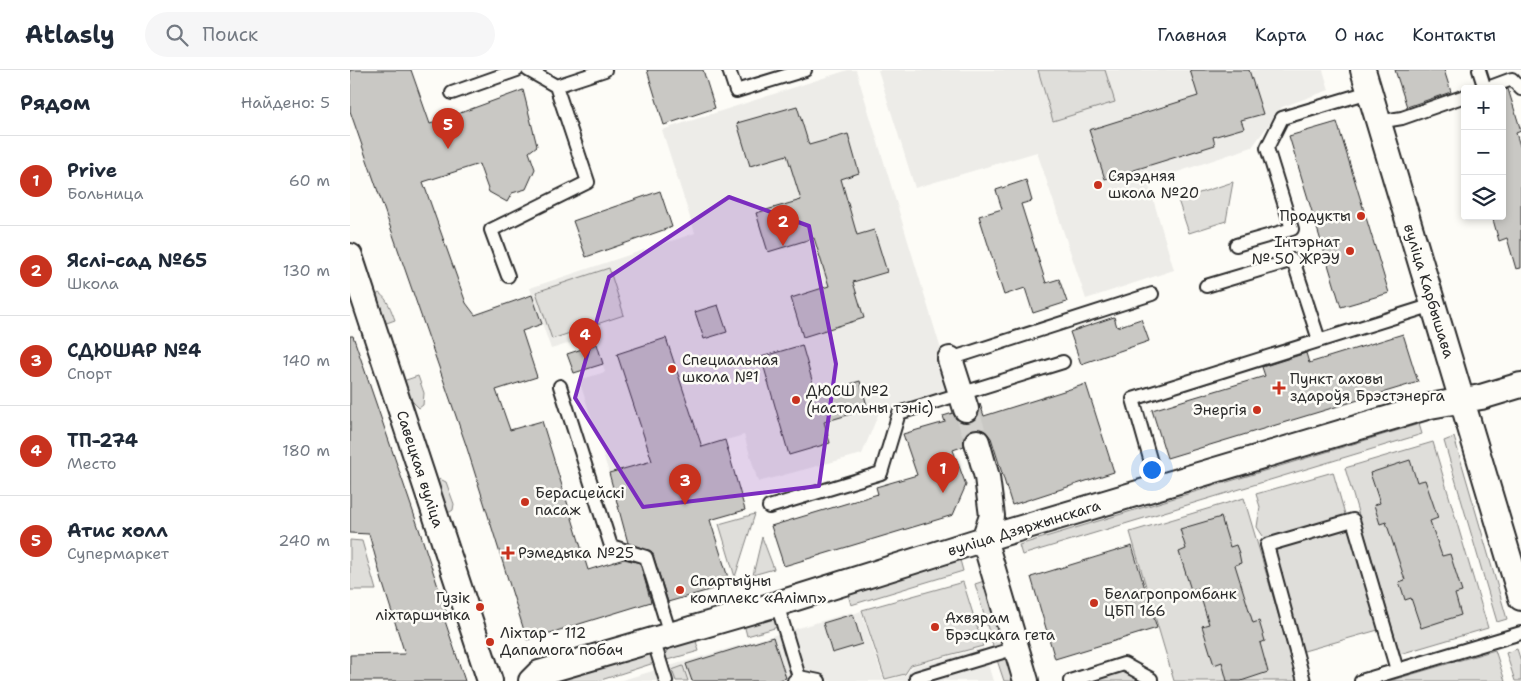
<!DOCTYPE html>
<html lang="ru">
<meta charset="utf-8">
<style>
body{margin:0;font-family:"Shantell Sans",sans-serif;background:#f6f6f7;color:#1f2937}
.controls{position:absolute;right:15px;top:15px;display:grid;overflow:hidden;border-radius:5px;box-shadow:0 2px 8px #0003}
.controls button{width:45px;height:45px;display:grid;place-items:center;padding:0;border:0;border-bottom:1px solid #e0e1e3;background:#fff;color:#1f2937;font:25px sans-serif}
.you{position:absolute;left:801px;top:399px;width:18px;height:18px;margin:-12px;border:4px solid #fff;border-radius:50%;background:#1a73e8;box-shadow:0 0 0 8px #1a73e833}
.badge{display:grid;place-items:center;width:32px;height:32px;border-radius:50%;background:#c8321e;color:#fff;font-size:16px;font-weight:700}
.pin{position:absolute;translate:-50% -41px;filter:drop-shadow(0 1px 2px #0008)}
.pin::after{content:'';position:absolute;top:26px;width:18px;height:15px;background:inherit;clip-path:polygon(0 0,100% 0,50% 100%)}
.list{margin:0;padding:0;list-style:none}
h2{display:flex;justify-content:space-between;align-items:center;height:65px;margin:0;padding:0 20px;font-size:21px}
h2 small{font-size:16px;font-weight:400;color:#747a83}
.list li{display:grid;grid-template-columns:32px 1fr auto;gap:15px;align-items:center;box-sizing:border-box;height:90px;padding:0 20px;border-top:1px solid #e0e1e3}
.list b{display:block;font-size:19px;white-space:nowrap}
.list p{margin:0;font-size:16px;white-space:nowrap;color:#747a83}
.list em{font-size:16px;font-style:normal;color:#747a83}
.icon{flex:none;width:28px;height:28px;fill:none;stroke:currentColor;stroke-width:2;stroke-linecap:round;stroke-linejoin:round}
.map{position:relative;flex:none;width:1171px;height:611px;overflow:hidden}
header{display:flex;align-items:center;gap:30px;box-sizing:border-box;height:70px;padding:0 25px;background:#fff;border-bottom:1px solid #e0e1e3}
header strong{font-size:24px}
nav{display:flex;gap:28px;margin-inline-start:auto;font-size:18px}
.search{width:350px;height:45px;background:#f6f6f7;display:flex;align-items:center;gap:12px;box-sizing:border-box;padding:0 18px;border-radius:28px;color:#747a83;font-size:19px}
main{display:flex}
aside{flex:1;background:#fff}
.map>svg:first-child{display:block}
.built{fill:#edece8}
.green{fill:#dfdeda;stroke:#858482}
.building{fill:#c9c8c4;stroke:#2b2b2b}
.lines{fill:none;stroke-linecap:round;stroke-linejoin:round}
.street-tunnel{stroke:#d3d2ce;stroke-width:24;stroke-dasharray:24 12;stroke-linecap:butt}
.lane-casing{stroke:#2b2b2b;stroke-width:16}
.street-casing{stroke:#2b2b2b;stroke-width:28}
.lane{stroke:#fdfcf7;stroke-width:12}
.street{stroke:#fdfcf7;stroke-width:24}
.marked{fill:#7b2cbf;fill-opacity:0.2;stroke:#7b2cbf;stroke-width:4;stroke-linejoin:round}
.poi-dot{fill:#c8321e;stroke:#fdfcf7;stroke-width:2}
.labels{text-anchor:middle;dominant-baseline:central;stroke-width:5;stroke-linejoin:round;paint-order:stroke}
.poi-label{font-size:15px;fill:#2b2b2b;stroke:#fdfcf7;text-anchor:start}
.street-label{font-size:15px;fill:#2b2b2b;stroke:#fdfcf7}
</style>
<header>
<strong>Atlasly</strong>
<div class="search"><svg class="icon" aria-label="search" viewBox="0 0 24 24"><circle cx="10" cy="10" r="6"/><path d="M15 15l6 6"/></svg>Поиск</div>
<nav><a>Главная</a><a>Карта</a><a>О нас</a><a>Контакты</a></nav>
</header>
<main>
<aside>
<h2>Рядом<small>Найдено: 5</small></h2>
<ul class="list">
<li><span class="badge">1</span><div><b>Prive</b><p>Больница</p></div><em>60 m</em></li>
<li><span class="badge">2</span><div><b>Яслі-сад №65</b><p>Школа</p></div><em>130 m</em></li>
<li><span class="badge">3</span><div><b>СДЮШАР №4</b><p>Спорт</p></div><em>140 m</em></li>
<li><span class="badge">4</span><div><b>ТП-274</b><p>Место</p></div><em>180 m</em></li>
<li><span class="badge">5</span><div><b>Атис холл</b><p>Супермаркет</p></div><em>240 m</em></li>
</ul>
</aside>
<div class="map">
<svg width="1171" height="611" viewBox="0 0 1171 611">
<rect width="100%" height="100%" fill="#fdfcf7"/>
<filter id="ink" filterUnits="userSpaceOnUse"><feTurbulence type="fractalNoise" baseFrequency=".02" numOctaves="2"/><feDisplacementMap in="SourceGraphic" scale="10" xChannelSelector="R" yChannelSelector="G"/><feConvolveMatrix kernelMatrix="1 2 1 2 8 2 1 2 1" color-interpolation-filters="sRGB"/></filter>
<g filter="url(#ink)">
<path class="built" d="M498,0H506L603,319L530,340L512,384L408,412L394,365L259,403L229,310L255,302L244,266L201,279L180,218L345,163L312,60Z
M528,0H973L979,20L932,37L902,77L798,112L824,200L736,229L687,82L565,118Z
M511,541L534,611H269L502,542L503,544Z
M633,578L643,611H535L556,605L563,596Z"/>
<path class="green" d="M688,0H755L765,32L703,51Z
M883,112L876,151L839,163L828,130Z
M259,198L274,245L202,269L186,222Z
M29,223C38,229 41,240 45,250L31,255L25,226Z
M68,306L74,323L73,335L69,338L59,328L53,311Z
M1069,354L1072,364L672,485L669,475Z
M1104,367L1157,549L1147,552L1094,371Z
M1083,372L1138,558L1050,584L995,398Z
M983,402L1028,560L954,581L943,572L917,502L922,486L919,475L907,457L910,437L906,424Z
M90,409L96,412L104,434L103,440L100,442H96L86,412Z
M894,428L948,611H824L780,462Z
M405,444L385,507L369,454Z
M412,467L424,499L403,505Z
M0,470L12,471L26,520H0Z
M610,490L613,501L501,535L498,524Z
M634,511L654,576L644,579L625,514Z
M613,512L633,576L561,595L555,604L535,609L512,540Z
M419,547L427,552L428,557L397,566L394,554Z
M345,568L349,581L317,590L315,585L320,575Z
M1167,579L1171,591V611H1165L1156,583Z
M1145,580L1155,611H1039Z
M301,581L304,593L248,611H205Z
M658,586L666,611H654L647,590Z
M333,596L338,611H326L322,600Z
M773,600L789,611H736Z"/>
<path class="building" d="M0,0H61L80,54L173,20L187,76L179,82L185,99L176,119L162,123L157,132L139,122L129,94L73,112L116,233L125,245L182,225L192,254L172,261L187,307L146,320L160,360L192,351L238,500L274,489L290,493L301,532L177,570L116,375L0,41Z
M297,0H353L365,38L314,55Z
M840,0H899L913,44L891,50L894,58L863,67L865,75L755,109L739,60L848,26Z
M1045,0H1094L1101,22L1057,37Z
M1158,19L1171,61L1166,63L1171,79V198L1166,199L1157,168L1149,171L1142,146H1152V21Z
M447,36L459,75L498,64L509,103L491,109L507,165L524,160L537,202L503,212L514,248L453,267L441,228L479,216L464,168L418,182L406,143L451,130L437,85L400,96L387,53Z
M987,52L1039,223L991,237L939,66Z
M676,110L682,131L671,134L696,213L709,209L717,232L683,243L675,218L654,225L629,146L652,139L646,120Z
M310,121L322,157L236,187L223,151Z
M368,235L377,262L354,269L345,242Z
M764,247L767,257L791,249L799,271L731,294L720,262Z
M1053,264L1068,312L817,388L802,340L915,306L912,297L956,283L959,293Z
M0,266H3L69,459L97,544L93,545L115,611H0V585L55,584L32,511L19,464L0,463Z
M316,268L352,377L375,370L395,440L360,450L380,514L318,532L302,482L278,473L259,403L302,391L267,284Z
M247,274L253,294L224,303L217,284Z
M452,275L466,324L510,311L518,339L474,352L480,373L439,385L411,287Z
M736,314L764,402L662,435L641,368L636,362L631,359H623L618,362L614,368V376L603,380L616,415L603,445L434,496L421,456L528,424L526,417L567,405L553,364L595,352L593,346L603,343L606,349L613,352H621L626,348L629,342L630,334L634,346Z
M1060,390L1067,412L1075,410L1088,448L1080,451L1092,486L1100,484L1112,522L1105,524L1111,545L1071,558L1061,528L1055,530L1052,520L1049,512L1055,510L1036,452L1030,454L1024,435L1030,433L1020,403Z
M871,447L880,477L886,475L889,483L891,493L885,495L903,553L909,551L915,571L910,573L918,602L891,611H877L872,592L864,595L852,556L859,554L848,518L841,520L829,482L836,479L830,459Z
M782,476L807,558L705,589L681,507Z
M503,544L512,574L482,583L473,553Z
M423,567L436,608L426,611H342L336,594Z"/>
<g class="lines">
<path class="street-tunnel" d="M616,339L627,372"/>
<g class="lane-casing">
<path id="lane" d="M178,0L206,16L255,0
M379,0L386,21L455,0
M1129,0L1135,19
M1135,19L1162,9L1171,19
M102,23L167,0
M1028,52L1052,48L1115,26
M886,175L942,159L917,78L932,48L1019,22
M158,206L141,160L238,112L206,16
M856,216L943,190L969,270
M600,289L802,224
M210,316L261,476L296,487L320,564
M808,417L783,329L1083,235
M419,437L531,403L549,343L713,292
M427,534L449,607L444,611
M303,569L316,611
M449,607L469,611
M567,611L566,608L666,578
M720,611L774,594L801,609V611
M954,611L917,475L1003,450L1047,600
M1011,611L1171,563"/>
</g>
<g class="street-casing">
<path id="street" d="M1013,0L1171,528
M0,186L140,611
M600,289L616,339
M627,372L637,407L642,446L634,469L676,611
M181,611L189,603L427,534L634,469L1080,336L1131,327L1171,315"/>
</g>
<use href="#lane" class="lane"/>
<use href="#street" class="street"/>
</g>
</g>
<path class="marked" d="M379,127L459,156L486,294L469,416L293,437L225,328L259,207Z"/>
<g class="poi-dot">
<circle cx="748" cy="115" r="5"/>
<circle cx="1011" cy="146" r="5"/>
<circle cx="1000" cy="181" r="5"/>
<circle cx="322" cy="299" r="5"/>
<path d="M926.5 310.5h5v5h5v5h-5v5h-5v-5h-5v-5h5z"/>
<circle cx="446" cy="330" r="5"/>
<circle cx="907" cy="340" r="5"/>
<circle cx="175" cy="432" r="5"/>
<path d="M155.5 475.5h5v5h5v5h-5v5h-5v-5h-5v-5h5z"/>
<circle cx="330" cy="520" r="5"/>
<circle cx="744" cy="533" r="5"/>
<circle cx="130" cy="537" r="5"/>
<circle cx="585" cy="557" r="5"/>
<circle cx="140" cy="572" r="5"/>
</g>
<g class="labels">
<g class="poi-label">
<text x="758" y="106">Сярэдняя<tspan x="758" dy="17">школа №20</tspan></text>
<text x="1001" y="146" text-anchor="end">Продукты</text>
<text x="990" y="172" text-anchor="end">Інтэрнат<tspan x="990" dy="17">№ 50 ЖРЭУ</tspan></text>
<text x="332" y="290">Специальная<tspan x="332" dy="17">школа №1</tspan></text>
<text x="940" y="309">Пункт аховы<tspan x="940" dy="17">здароўя Брэстэнерга</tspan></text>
<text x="456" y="321">ДЮСШ №2<tspan x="456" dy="17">(настольны тэніс)</tspan></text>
<text x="897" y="340" text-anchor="end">Энергія</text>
<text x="185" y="423">Берасцейскі<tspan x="185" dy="17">пасаж</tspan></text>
<text x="168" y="483">Рэмедыка №25</text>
<text x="340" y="511">Спартыўны<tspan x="340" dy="17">комплекс «Алімп»</tspan></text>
<text x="754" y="524">Белагропромбанк<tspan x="754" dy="17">ЦБП 166</tspan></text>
<text x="120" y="528" text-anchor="end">Гузік<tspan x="120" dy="17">ліхтаршчыка</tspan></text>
<text x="595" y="548">Ахвярам<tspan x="595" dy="17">Брэсцкага гета</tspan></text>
<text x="150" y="563">Ліхтар - 112<tspan x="150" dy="17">Дапамога побач</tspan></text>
</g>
<g class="street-label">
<text transform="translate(1079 221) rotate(73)">вуліца Карбышава</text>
<text transform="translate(70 399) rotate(72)">Савецкая вуліца</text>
<text transform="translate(674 458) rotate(-17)">вуліца Дзяржынскага</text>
</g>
</g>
</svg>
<div class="controls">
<button>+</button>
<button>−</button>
<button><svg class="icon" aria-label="layers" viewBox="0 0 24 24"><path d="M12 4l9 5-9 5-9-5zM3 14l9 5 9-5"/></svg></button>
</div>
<div class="you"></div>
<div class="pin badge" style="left:593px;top:423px">1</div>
<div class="pin badge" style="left:433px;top:176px">2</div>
<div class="pin badge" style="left:335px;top:435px">3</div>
<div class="pin badge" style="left:235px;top:289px">4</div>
<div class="pin badge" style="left:98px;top:79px">5</div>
</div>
</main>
